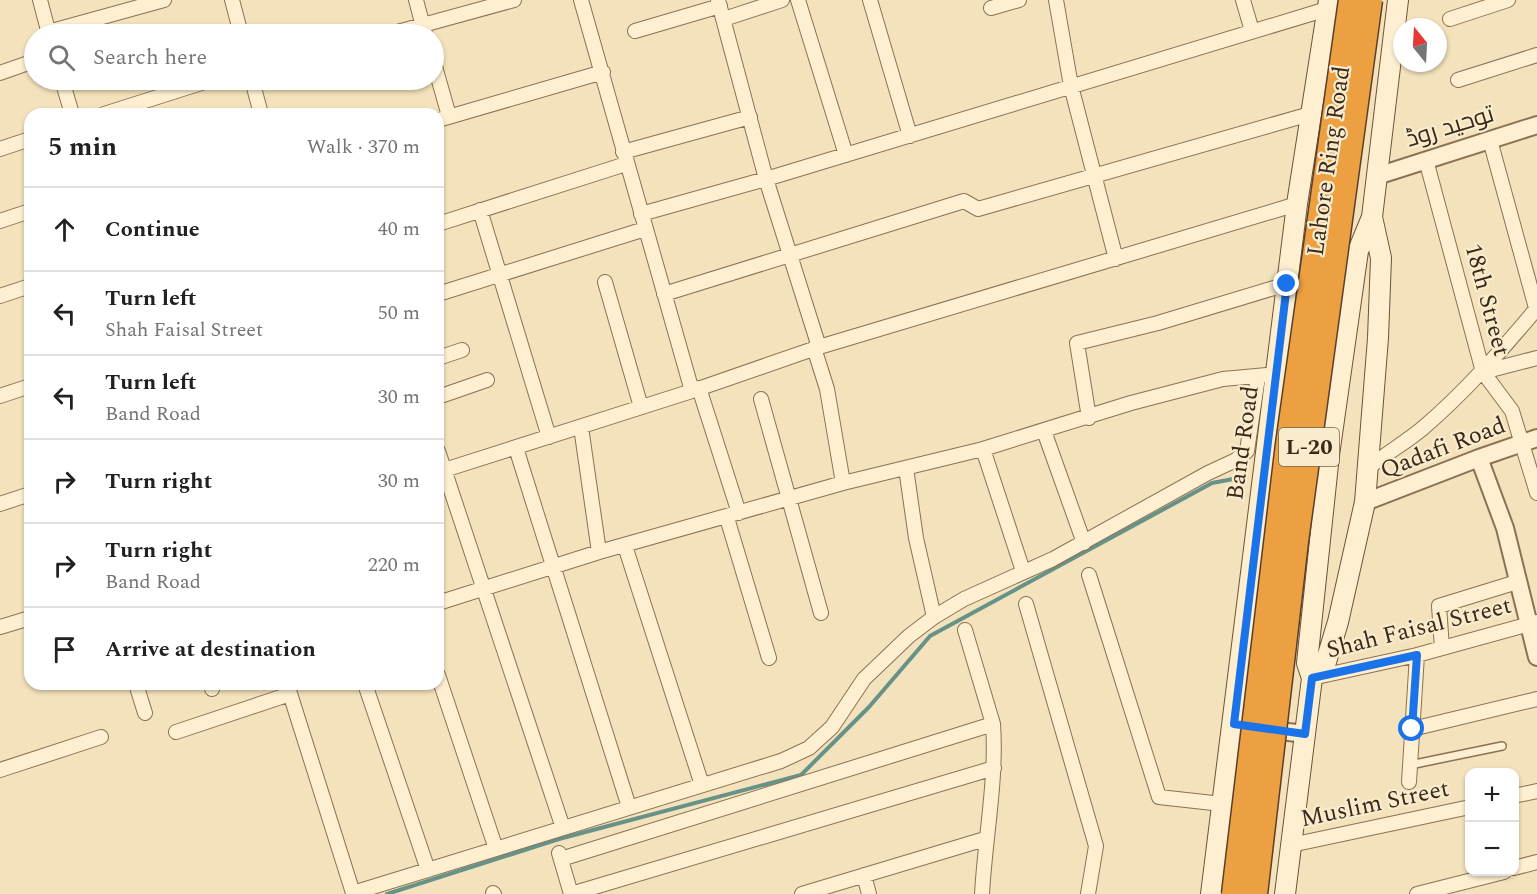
<!DOCTYPE html>
<meta charset="utf-8">
<style>
body{margin:0;font-family:Spectral,Cairo,serif;background:#f2f2f2;color:#202124}
.controls{position:absolute;right:18px;bottom:18px;display:grid;overflow:hidden;border-radius:12px;box-shadow:0 2px 4px #0004}
.controls button{width:54px;height:54px;display:grid;place-items:center;padding:0;border:0;border-bottom:2px solid #e0e0e0;background:#fff;color:#202124;font:30px sans-serif}
.compass{position:absolute;left:1393px;top:18px;width:54px;height:54px;border-radius:50%;background:#fff;box-shadow:0 2px 4px #0004;rotate:342deg}
.stop{position:absolute;width:18px;height:18px;margin:-14px;border:4px solid #1a73e8;border-radius:50%;background:#fff}
.stop.end{background:#1a73e8;border-color:#fff;box-shadow:0 2px 6px #0008}
.list{margin:0;padding:0;list-style:none}
h2{display:flex;justify-content:space-between;align-items:center;height:78px;margin:0;padding:0 24px;font-size:26px}
h2 small{font-size:20px;font-weight:400;color:#757577}
.list li{display:grid;grid-template-columns:39px 1fr auto;gap:18px;align-items:center;box-sizing:border-box;height:84px;padding:0 24px;border-top:2px solid #e0e0e0}
.list b{display:block;font-size:22px;white-space:nowrap}
.list p{margin:0;font-size:20px;white-space:nowrap;color:#757577}
.list em{font-size:20px;font-style:normal;color:#757577}
.icon{flex:none;width:33px;height:33px;fill:none;stroke:currentColor;stroke-width:2;stroke-linecap:round;stroke-linejoin:round}
.map{position:relative;flex:none;width:1537px;height:894px;overflow:hidden}
.search{position:absolute;background:#fff;box-shadow:0 2px 4px #0004;left:24px;top:24px;width:420px;height:66px;display:flex;align-items:center;gap:15px;box-sizing:border-box;padding:0 21px;border-radius:33px;color:#757577;font-size:22px}
.panel{position:absolute;background:#fff;box-shadow:0 2px 4px #0004;left:24px;top:108px;width:420px;height:582px;border-radius:18px}
.map>svg:first-child{display:block}
.lines{fill:none;stroke-linecap:round;stroke-linejoin:round}
.stream{stroke:#679287;stroke-width:4}
.service-casing{stroke:#8c7154;stroke-width:10}
.minor-casing{stroke:#8c7154;stroke-width:16}
.tertiary-casing{stroke:#8c7154;stroke-width:20}
.secondary-casing{stroke:#6e5237;stroke-width:22}
.service{stroke:#fdefd0;stroke-width:7}
.minor{stroke:#fdefd0;stroke-width:14}
.tertiary{stroke:#fdefd0;stroke-width:16}
.secondary{stroke:#fdefd0;stroke-width:20}
.motorway-bridge-casing{stroke:#593f29;stroke-width:27;stroke-linecap:butt}
.motorway-bridge{stroke:#eda042;stroke-width:24}
.route{stroke:#1a73e8;stroke-width:8}
.labels{text-anchor:middle;dominant-baseline:central;stroke-width:4.5;stroke-linejoin:round;paint-order:stroke}
.shield{fill:#f9eccd;stroke:#736450;stroke-width:1.5}
.shield-label{font-size:22px;font-weight:bold;fill:#3a291a}
.street-label{font-size:24px;fill:#3a291a;stroke:#f9eccd}
</style>
<div class="map">
<svg width="1537" height="894" viewBox="0 0 1537 894">
<rect width="100%" height="100%" fill="#f3e2bc"/>
<g class="lines">
<path class="stream" d="M387,894L559,839L801,775L869,707L930,636L1212,483L1244,477"/>
<g class="service-casing">
<path id="service" d="M1410,765L1502,746"/>
</g>
<g class="minor-casing">
<path id="minor" d="M40,0L49,34
M232,0L241,34
M416,0L425,34
M581,0L692,391
M718,0L766,179L819,347
M798,0L846,155
M870,0L910,136
M1056,0L1071,86L1116,259
M1243,0L1252,31
M991,8L1019,0
M724,19L782,0
M1450,19L1508,0
M635,31L720,6
M48,32L164,0
M390,34L514,0
M434,63L449,116
M0,73L34,61
M62,80L72,114
M252,80L261,114
M1458,80L1537,55
M104,114L211,80
M438,120L603,72
M1490,140L1536,308
M0,149L30,139
M623,152L750,117
M1426,160L1483,372L1512,411L1537,493
M480,210L549,437
M641,214L766,179L1327,9
M0,221L30,211
M438,224L626,164
M605,282L641,407
M438,294L645,229
M664,294L964,201L978,209L1310,114
M0,296L30,286
M814,348L827,389L843,483
M438,358L462,350
M1483,372L1537,358
M699,388L739,513
M0,396L30,386
M438,397L487,380
M761,399L821,613
M1089,418L1077,343L1158,323L1287,284
M581,427L599,552
M1044,431L1084,543
M516,448L629,807
M983,449L1023,571
M438,451L563,828
M906,468L916,538L934,617
M1367,469C1385,454 1405,443 1423,428C1465,392 1501,351 1537,308
M438,472L692,391L819,347L1297,204
M0,504L30,494
M727,518L769,658
M625,546L702,785
M1089,575L1159,797L1222,804
M438,603L599,552L843,483L983,449L1131,403L1223,379L1267,375
M1026,604L1096,846L1088,894
M0,627L30,618
M965,630L993,724
M1442,648L1439,606L1517,582
M438,675L496,849
M1312,678L1417,655L1537,622
M136,684L145,713
M211,684L212,689
M287,684L353,893L781,761L809,748L832,727L864,679L909,636L934,617L964,599L1053,559L1208,473L1236,460L1247,451L1258,377
M365,684L428,870
M1412,729L1537,699
M176,732L290,694
M0,770L101,737
M1409,782L1417,655
M1514,796L1537,791
M1291,845L1470,807
M559,853L571,894
M561,859L993,724C997,779 985,838 982,894
M1514,868L1537,862
M864,875L869,894
M493,893L494,894
M571,894L994,768
M802,894L985,839
M1417,894L1504,872"/>
</g>
<g class="tertiary-casing">
<path id="tertiary" d="M1377,176L1537,125
M1479,458L1505,528L1537,657
M1365,502L1479,458L1537,438
M1264,729L1305,734"/>
</g>
<g class="secondary-casing">
<path id="secondary" d="M1312,678L1325,665L1338,622L1365,502L1378,338L1381,258L1372,217
M1211,894L1297,204L1329,0
M1285,894L1312,678L1307,663L1329,455L1358,251L1372,217L1398,0"/>
</g>
<use href="#service" class="service"/>
<use href="#minor" class="minor"/>
<use href="#tertiary" class="tertiary"/>
<use href="#secondary" class="secondary"/>
<g class="motorway-bridge-casing">
<path id="motorway-bridge" d="M1234,894L1288,444L1351,0
M1255,894L1296,541L1370,0"/>
</g>
<use href="#motorway-bridge" class="motorway-bridge"/>
</g>
<g class="lines">
<path class="route" d="M1287,284L1234,724L1305,734L1312,678L1417,655L1412,729"/>
</g>
<g class="labels">
<rect class="shield" x="1279" y="428" width="60" height="38" rx="4.5"/>
<g class="shield-label">
<text x="1309" y="447">L-20</text>
</g>
<g class="street-label">
<text transform="translate(1450 127) rotate(-17)">توحید روڈ</text>
<text transform="translate(1329 161) rotate(-82)">Lahore Ring Road</text>
<text transform="translate(1487 300) rotate(75)">18th Street</text>
<text transform="translate(1243 443) rotate(-82)">Band Road</text>
<text transform="translate(1443 448) rotate(-21)">Qadafi Road</text>
<text transform="translate(1419 628) rotate(-14)">Shah Faisal Street</text>
<text transform="translate(1375 804) rotate(-12)">Muslim Street</text>
</g>
</g>
</svg>
<div class="controls">
<button>+</button>
<button>−</button>
</div>
<svg class="compass" viewBox="-18 -18 36 36"><path d="M0-13l5 13h-10z" fill="#e53935"/><path d="M0 13l5-13h-10z" fill="#757577"/></svg>
<div class="stop" style="left:1412px;top:729px"></div>
<div class="stop end" style="left:1287px;top:284px"></div>
<div class="search"><svg class="icon" aria-label="search" viewBox="0 0 24 24"><circle cx="10" cy="10" r="6"/><path d="M15 15l6 6"/></svg>Search here</div>
<section class="panel">
<h2>5 min<small>Walk · 370 m</small></h2>
<ul class="list">
<li><svg class="icon" aria-label="ahead" viewBox="0 0 24 24"><path d="M12 20V5M6 11l6-6 6 6"/></svg><div><b>Continue</b></div><em>40 m</em></li>
<li><svg class="icon" aria-label="left" viewBox="0 0 24 24"><path d="M17 20v-9H6M10 6l-5 5 5 5"/></svg><div><b>Turn left</b><p>Shah Faisal Street</p></div><em>50 m</em></li>
<li><svg class="icon" aria-label="left" viewBox="0 0 24 24"><path d="M17 20v-9H6M10 6l-5 5 5 5"/></svg><div><b>Turn left</b><p>Band Road</p></div><em>30 m</em></li>
<li><svg class="icon" aria-label="right" viewBox="0 0 24 24"><path d="M7 20v-9h11M14 6l5 5-5 5"/></svg><div><b>Turn right</b></div><em>30 m</em></li>
<li><svg class="icon" aria-label="right" viewBox="0 0 24 24"><path d="M7 20v-9h11M14 6l5 5-5 5"/></svg><div><b>Turn right</b><p>Band Road</p></div><em>220 m</em></li>
<li><svg class="icon" aria-label="arrive" viewBox="0 0 24 24"><path d="M6 21V4h12l-3 4 3 4H6"/></svg><div><b>Arrive at destination</b></div></li>
</ul>
</section>
</div>
